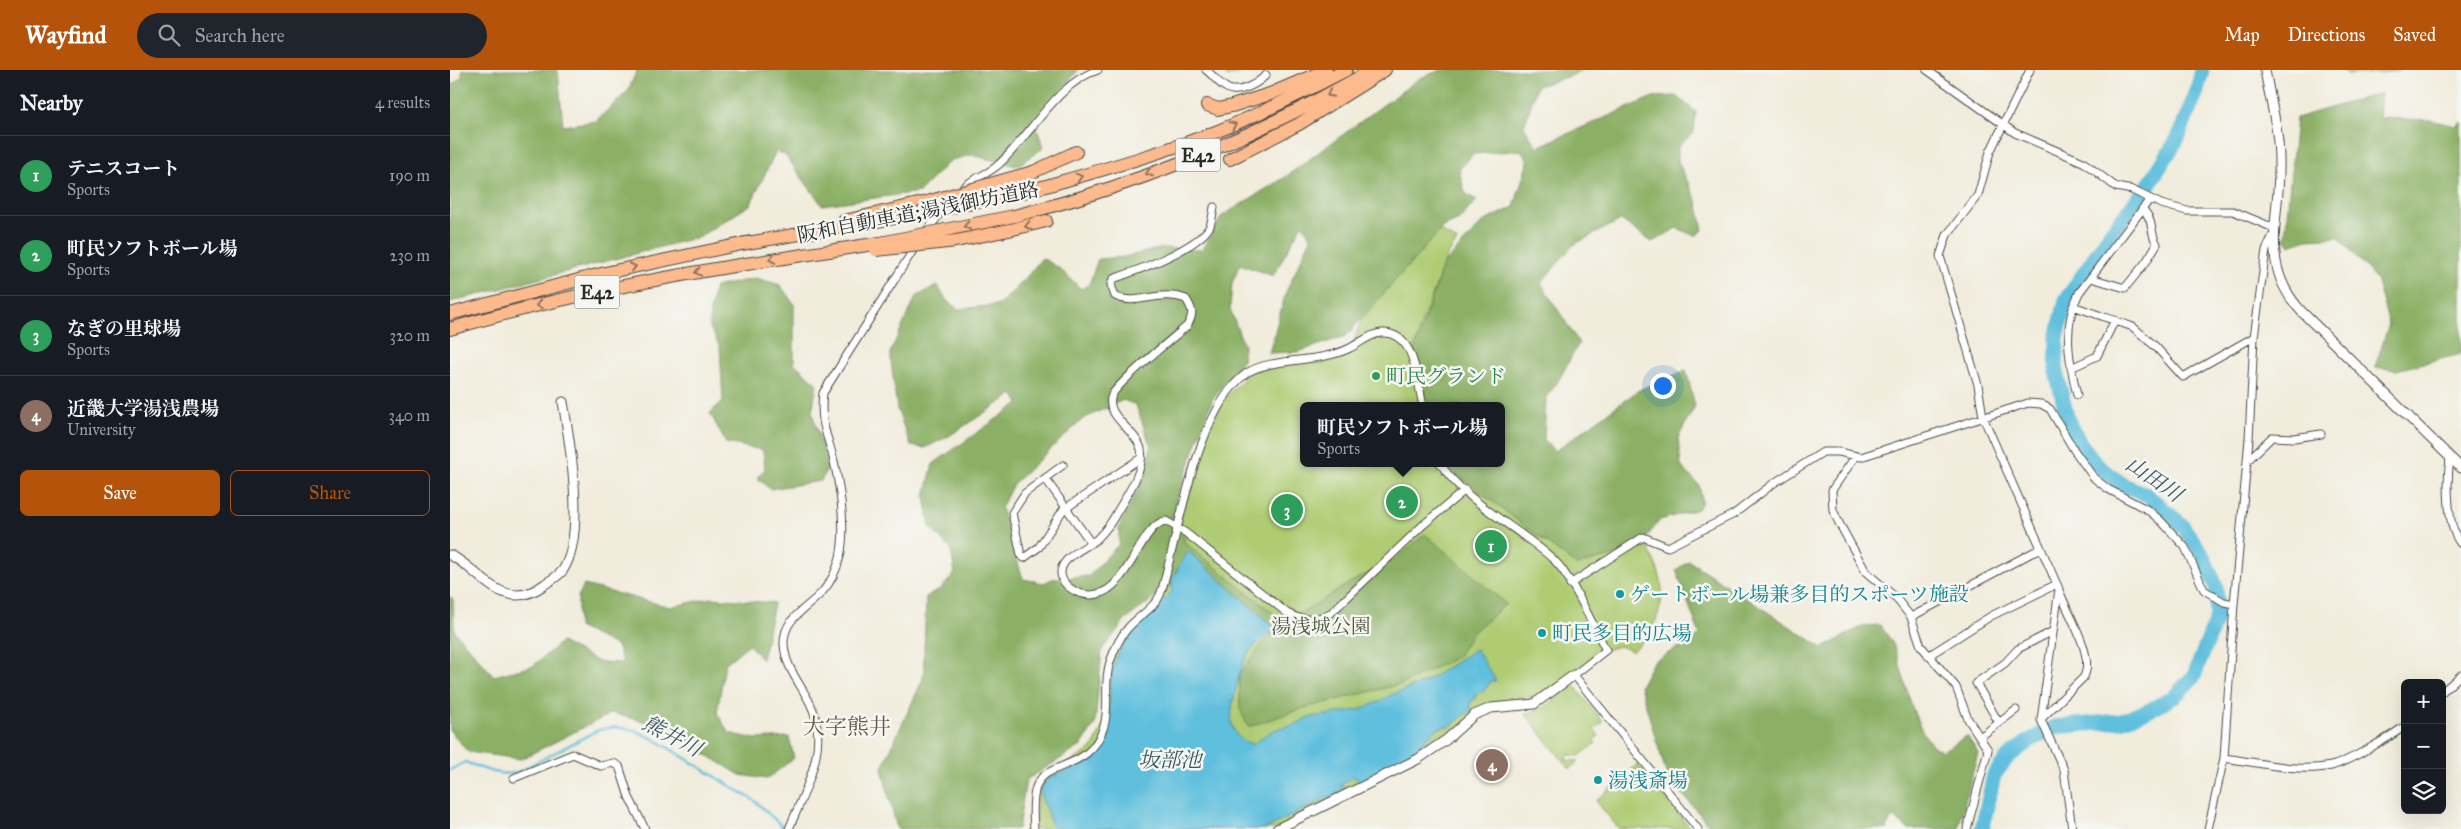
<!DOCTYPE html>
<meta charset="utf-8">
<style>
body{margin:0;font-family:"IM FELL Great Primer","Noto Serif JP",serif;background:#20242c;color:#f1f3f6}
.controls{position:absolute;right:15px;bottom:15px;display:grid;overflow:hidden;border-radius:8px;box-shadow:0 5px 20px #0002}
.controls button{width:45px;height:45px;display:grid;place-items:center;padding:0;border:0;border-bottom:1px solid #363941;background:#171b24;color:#f1f3f6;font:25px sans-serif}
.you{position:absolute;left:1212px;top:315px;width:18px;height:18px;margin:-12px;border:4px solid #fff;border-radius:50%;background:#1a73e8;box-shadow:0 0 0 8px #1a73e833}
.badge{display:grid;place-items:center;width:32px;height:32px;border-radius:50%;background:#b45309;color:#fff;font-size:16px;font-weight:700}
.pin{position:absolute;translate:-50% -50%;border:2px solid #fff;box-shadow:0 1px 5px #0006}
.popup{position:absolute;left:850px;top:332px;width:205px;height:65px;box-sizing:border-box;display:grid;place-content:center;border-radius:8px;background:#171b24;filter:drop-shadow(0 1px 4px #0005);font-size:16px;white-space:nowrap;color:#9ea1a6}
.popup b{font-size:19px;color:#f1f3f6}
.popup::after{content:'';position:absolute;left:50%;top:100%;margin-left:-10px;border:10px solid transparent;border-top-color:#171b24}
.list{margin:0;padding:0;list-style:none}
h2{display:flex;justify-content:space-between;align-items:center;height:65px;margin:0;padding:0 20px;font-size:21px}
h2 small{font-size:16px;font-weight:400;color:#9ea1a6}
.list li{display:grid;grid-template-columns:32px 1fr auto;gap:15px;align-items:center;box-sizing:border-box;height:80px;padding:0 20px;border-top:1px solid #363941}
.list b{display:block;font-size:19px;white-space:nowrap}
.list p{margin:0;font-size:16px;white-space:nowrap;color:#9ea1a6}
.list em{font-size:16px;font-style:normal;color:#9ea1a6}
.actions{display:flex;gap:10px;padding:15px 20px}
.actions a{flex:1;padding:11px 0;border:1px solid #b45309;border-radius:8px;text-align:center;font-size:18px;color:#b45309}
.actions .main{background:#b45309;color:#fff}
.icon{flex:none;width:28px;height:28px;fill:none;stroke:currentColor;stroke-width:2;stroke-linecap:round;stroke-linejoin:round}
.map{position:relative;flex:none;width:2011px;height:759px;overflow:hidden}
header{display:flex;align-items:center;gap:30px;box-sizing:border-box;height:70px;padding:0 25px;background:#b45309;color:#fff}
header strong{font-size:24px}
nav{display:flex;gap:28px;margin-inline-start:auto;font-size:18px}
.search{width:350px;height:45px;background:#20242c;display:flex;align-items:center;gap:12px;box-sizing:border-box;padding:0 18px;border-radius:28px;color:#9ea1a6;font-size:19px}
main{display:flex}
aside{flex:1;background:#171b24}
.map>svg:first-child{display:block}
.green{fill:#afcc73;stroke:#6d7c4f}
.forest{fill:#8bb065;stroke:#5b6e48;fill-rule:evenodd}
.water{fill:#5fbfdd;stroke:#457584}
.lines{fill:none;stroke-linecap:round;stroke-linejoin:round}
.stream{stroke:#5fbfdd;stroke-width:2.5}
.river{stroke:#5fbfdd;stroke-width:15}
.minor-casing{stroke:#494845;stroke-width:9}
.tertiary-casing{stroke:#494845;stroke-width:11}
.motorway-casing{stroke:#494845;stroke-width:14}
.minor{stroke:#fff;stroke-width:7}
.tertiary{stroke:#fff;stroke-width:9}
.motorway{stroke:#fcba8d;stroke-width:12}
.motorway-bridge-casing{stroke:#494845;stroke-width:14;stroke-linecap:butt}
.motorway-bridge{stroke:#fcba8d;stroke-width:12}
.oneway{stroke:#94725c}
.leisure-dot{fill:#2e9e5b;stroke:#f6f6f2;stroke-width:2}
.culture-dot{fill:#0f9aa8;stroke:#f6f6f2;stroke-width:2}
.labels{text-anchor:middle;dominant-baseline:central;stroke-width:5;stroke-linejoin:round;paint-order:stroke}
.shield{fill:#f6f6f2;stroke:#686867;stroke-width:1}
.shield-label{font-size:19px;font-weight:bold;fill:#2b2b2b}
.street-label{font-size:20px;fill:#2b2b2b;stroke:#f6f6f2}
.leisure-label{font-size:20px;fill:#27864d;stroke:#f6f6f2;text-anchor:start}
.culture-label{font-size:20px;fill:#0d838f;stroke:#f6f6f2;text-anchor:start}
.park-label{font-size:20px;fill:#535b41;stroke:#f6f6f2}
.water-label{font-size:21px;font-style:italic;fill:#3b5760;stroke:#f6f6f2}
.quarter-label{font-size:22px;fill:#6b5744;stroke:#f6f6f2}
</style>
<header>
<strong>Wayfind</strong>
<div class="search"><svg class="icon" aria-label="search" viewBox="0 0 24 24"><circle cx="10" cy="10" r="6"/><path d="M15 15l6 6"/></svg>Search here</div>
<nav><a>Map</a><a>Directions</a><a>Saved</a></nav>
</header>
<main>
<aside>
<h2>Nearby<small>4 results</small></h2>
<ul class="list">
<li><span class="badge" style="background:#2e9e5b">1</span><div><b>テニスコート</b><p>Sports</p></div><em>190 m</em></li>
<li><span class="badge" style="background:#2e9e5b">2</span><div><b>町民ソフトボール場</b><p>Sports</p></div><em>230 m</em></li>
<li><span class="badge" style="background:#2e9e5b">3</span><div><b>なぎの里球場</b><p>Sports</p></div><em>320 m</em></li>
<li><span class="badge" style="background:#8d6e63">4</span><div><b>近畿大学湯浅農場</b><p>University</p></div><em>340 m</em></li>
</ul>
<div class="actions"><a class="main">Save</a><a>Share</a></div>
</aside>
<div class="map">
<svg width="2011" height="759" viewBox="0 0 2011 759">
<rect width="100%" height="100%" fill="#f6f6f2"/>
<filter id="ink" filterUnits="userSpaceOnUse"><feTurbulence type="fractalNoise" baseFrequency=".02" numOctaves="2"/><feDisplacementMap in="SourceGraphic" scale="10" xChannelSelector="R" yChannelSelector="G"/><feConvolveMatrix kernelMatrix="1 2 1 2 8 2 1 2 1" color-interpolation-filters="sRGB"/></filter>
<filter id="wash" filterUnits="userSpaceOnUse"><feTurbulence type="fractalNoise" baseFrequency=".0096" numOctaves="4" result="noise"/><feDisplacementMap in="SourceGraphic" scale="20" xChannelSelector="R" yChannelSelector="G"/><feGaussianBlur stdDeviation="1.12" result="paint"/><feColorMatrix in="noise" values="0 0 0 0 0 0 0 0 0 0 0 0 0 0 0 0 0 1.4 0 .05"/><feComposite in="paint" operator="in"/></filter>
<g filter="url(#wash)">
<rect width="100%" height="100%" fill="#f1ecdb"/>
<path class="green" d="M976,152L1007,171L997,186L969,260L970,272L983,336H853V393H1007L1193,467C1199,481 1208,496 1211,511C1216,536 1202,567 1182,581L1169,576L1156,580L1091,631L1041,638L996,670L827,759H584L589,711L642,679L654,654L655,618L668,572L706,532L754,369L776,326L802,301L887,284L903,274L912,247Z
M1123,614L1153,652L1144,659L1149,666L1144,670L1146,673L1129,686L1117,685L1116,690L1129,691L1120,699L1075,644L1095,637Z
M1188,694L1241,759H1169L1146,731Z"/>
<path class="forest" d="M12,0H108L113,56L146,51L178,21L187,0H628L586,53L593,78L567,96L521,85L501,90L469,122L372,135L335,85L326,81L300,135L249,167L0,232V16L12,7Z
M772,0H801L777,7Z
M991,0H1131L1123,5L1087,16L1074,56L1087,77L1203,27L1226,26L1246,42L1244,62L1228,77V92L1247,131L1253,160L1245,166L1227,158L1202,172L1171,150L1123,175L1091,213L1129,273L1107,313L1096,327L1094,370L1105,381L1189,320L1236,300L1245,336L1228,368L1231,396L1249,415L1252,431L1248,439L1210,450L1187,480L1126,495L1005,403L1000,393H1051V336H979L964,280L993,195L1033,152L1064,137L1078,91L1071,80L1023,84L1009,100L1015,123L1027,130L1009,150L993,157L896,266L848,282L819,283L836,222L861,168L852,154L823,206L790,194L782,213L780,239L794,276L793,290L763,328L726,431L735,473L836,553L901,512L947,488L975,464L1056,534L1023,562L1008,586L955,613L854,638L798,657L790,639L789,604L825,558L738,481L722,515L676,549L652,580L645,654L631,676L576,710L568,759H447L432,698L473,609L476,527L491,519L505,503L501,480L480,457L475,426L483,394L569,333L563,324L499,366L475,378L461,376L447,339L440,283L466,227L487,215L497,231L508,239L549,235L575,209L592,188L609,198L631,219L639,215L648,189L674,187L713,178L752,180L772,146L834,108L970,8ZM673,330L686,335L701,377L694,408L669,457V474L639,506L602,509L594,513L573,509L551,438L563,414L633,349Z
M1893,0H1949L1945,2L1899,5Z
M1931,23L1929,48L1981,50L2005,56L2011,52V284L1946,300L1925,297L1939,254L1926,209L1889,167L1858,169L1840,175L1835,168L1846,48Z
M306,208L330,215L344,234V293L367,314L362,342L378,397L371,411L320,419L307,408L315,399L313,380L276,373L260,343L273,331L270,277L260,258V240L265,217Z
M1239,491L1373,578L1413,556L1430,555C1434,561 1439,567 1443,574C1455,602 1463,670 1492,681L1517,666L1528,683L1508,759H1458L1443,746L1437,756L1438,759H1262L1217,706L1190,616L1203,592L1250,565L1226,500Z
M134,515L220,537L261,528L324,533L312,590L299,574L275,594L267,643L279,663L305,669L339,667L344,688L317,709L290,705L208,655L162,643L71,689L18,682L0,661V527L3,529L4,561L44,606L83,596L111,572L149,592L173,593L167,576L128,557V527Z"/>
<path class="water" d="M738,481L825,558C815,567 802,576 795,589C790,599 788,611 785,623C780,643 776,668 803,674C810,669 817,663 824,660C835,655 846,658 855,648L908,640L926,633L941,625L975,612L1026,579L1046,611H1041L1034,621L1026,624L1025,629L1020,632L1021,639L1000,657L995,656L987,659L970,674V682L909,712L904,706L890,716L897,718L815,759H603L590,723L592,716C605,697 633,704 650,676C665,653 656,628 662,602C671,564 698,549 722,521V509Z"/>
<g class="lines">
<path class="stream" d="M0,700L15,692C32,698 47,706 66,703L148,660L165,657L184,660L204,669L305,731L335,759"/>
<path class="river" d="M1532,759L1544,705L1558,687L1579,671L1604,657L1671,651L1700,640L1724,627L1744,606L1767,547L1766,516L1751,482L1731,454L1697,425L1672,414L1649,397L1629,372L1617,346L1606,302L1607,268L1616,230L1662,161L1698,116L1728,68L1747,21L1752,0"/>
</g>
</g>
<g filter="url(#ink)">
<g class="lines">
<g class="minor-casing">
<path id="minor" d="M756,0C763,5 768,13 775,17C787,26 807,14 816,5
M1477,0L1565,63L1633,92L1666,117L1682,120L1711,134L1737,141H1783L1824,158
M1580,0L1540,82L1528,125L1497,165L1490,186L1528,315L1533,347L1609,519L1591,650L1614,700L1622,759
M510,121C519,109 536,106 548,95C580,67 606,13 648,0
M764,137C763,143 762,150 760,156C749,178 686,201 663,209L661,215L665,226C686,237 708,219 736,229C743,240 744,244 737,256C723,268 669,311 662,325C653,345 687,361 691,379C695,400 677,425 667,442C662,452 655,461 647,469C635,479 605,489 612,508C614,515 622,520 629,523C677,539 687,454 716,451L736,463L837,543C853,552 867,551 882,542L973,455L1015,420
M475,163L493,140
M1641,208L1675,218L1696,192L1707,174C1699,162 1705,150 1692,139
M1623,236L1683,257L1706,277L1733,307L1804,267
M1621,298L1647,286L1665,250
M1627,325C1619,291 1612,256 1629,223L1700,129
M1405,387L1382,420L1383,440L1388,451L1416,502L1445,527L1461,547L1471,576L1506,617L1518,649L1538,680L1517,759
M2000,388C1997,410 1996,457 2011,474
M1797,391L1822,367L1844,368L1871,364
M990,393C1014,432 1071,459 1104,490C1122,507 1143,556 1156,580L1124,605L1248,759
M613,395L575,423L562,443L571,485L574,488L589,477L613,440L691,388
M595,408L641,473
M1120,514L1193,467L1218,477L1284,444L1324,413L1373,382H1389L1411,387L1578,333L1591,334L1600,339L1624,380L1644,408L1658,419L1698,440L1711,451L1735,477L1754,520L1774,532L1784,534
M1461,547L1591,478
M1478,586L1541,546L1607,514
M1992,622L2011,605
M1591,649L1633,608C1647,588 1617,543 1610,522
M1549,653L1526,613L1555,593L1568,579L1603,561
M1530,667L1566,640
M1774,688C1807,692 1847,703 1881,696C1898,692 1940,667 1955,656
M64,708L123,684L151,696L163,693L169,696L179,727L195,759
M339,759C355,720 381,675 360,633C350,613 335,597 334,574C333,547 359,538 373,521C381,512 387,499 390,487C396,460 391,424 385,396C379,366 369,356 373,323L467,174
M584,759C583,746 582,729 586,717C596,689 640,703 654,656C660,635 653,613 660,592C664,580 669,568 678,558C687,547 704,539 710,525C714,515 716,503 719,492C732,441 752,334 797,303C821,287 872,293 900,278C910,273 920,264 931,263C966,261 967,312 973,336
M1758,759L1774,688L1784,534L1799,369L1804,267L1816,180L1823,165"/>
</g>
<g class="tertiary-casing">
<path id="tertiary" d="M1815,0C1820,30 1829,60 1829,90C1831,148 1807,194 1852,242L2011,398
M0,485C24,496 39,524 67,525C78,525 87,520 95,514C101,510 109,506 113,500C136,465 120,373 113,332
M827,759L968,689L996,670L1024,645L1041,638L1084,634L1124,605"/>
</g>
<g class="motorway-casing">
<path id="motorway" d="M757,35L768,39L782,36L820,24L876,0
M780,89L849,54L935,0
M583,102L626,82
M582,120C644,102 707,85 768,61C812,43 854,22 896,0
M564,146C689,115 811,64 922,0
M394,151L477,132
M559,160L596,151
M0,244L155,203L301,172
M0,259C97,230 196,210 296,194"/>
</g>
<use href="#minor" class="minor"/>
<use href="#tertiary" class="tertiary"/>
<use href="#motorway" class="motorway"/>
<g class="motorway-bridge-casing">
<path id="motorway-bridge" d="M477,132L583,102
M291,174L485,141L582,120
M426,180L506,171L559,160
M296,194L430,173L564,146"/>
</g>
<use href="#motorway-bridge" class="motorway-bridge"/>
</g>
<defs><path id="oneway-chevron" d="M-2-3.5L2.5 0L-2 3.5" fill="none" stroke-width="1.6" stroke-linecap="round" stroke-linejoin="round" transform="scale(1.25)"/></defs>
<g class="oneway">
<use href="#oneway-chevron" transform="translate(880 24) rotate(153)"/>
<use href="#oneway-chevron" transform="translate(783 55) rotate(-23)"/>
<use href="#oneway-chevron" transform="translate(699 103) rotate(160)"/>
<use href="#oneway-chevron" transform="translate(629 107) rotate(-15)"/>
<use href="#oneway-chevron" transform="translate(517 156) rotate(168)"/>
<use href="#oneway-chevron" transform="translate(578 156) rotate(166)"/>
<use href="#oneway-chevron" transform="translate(322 189) rotate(170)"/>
<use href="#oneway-chevron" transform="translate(183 197) rotate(-12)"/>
<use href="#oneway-chevron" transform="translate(248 202) rotate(169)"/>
<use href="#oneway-chevron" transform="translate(89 235) rotate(167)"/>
</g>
</g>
<circle class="leisure-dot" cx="926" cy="306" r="5"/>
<g class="culture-dot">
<circle cx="1170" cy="524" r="5"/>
<circle cx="1092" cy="563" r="5"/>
<circle cx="1148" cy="710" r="5"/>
</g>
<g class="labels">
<g class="shield">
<rect x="725.5" y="68.5" width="45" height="33" rx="4"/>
<rect x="124.5" y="205.5" width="45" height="33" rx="4"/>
</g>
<g class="shield-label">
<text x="748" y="85">E42</text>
<text x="147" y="222">E42</text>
</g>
<g class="street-label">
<text transform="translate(468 142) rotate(-11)">阪和自動車道;湯浅御坊道路</text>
</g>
<g class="leisure-label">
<text x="936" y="306">町民グランド</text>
</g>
<g class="culture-label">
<text x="1180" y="524">ゲートボール場兼多目的スポーツ施設</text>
<text x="1102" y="563">町民多目的広場</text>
<text x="1158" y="710">湯浅斎場</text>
</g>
<g class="park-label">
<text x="871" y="556">湯浅城公園</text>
</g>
<g class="water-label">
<text transform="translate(1704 409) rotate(34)">山田川</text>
<text transform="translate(222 666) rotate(28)">熊井川</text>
<text x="720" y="690">坂部池</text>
</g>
<g class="quarter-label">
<text x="397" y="656">大字熊井</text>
</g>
</g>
</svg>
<div class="controls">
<button>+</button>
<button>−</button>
<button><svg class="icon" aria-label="layers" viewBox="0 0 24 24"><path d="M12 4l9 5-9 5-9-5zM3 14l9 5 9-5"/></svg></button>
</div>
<div class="you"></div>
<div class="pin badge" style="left:1041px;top:476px;background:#2e9e5b">1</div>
<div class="pin badge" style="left:952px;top:432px;background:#2e9e5b">2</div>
<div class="popup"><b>町民ソフトボール場</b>Sports</div>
<div class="pin badge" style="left:837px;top:440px;background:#2e9e5b">3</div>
<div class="pin badge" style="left:1042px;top:695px;background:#8d6e63">4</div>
</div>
</main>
